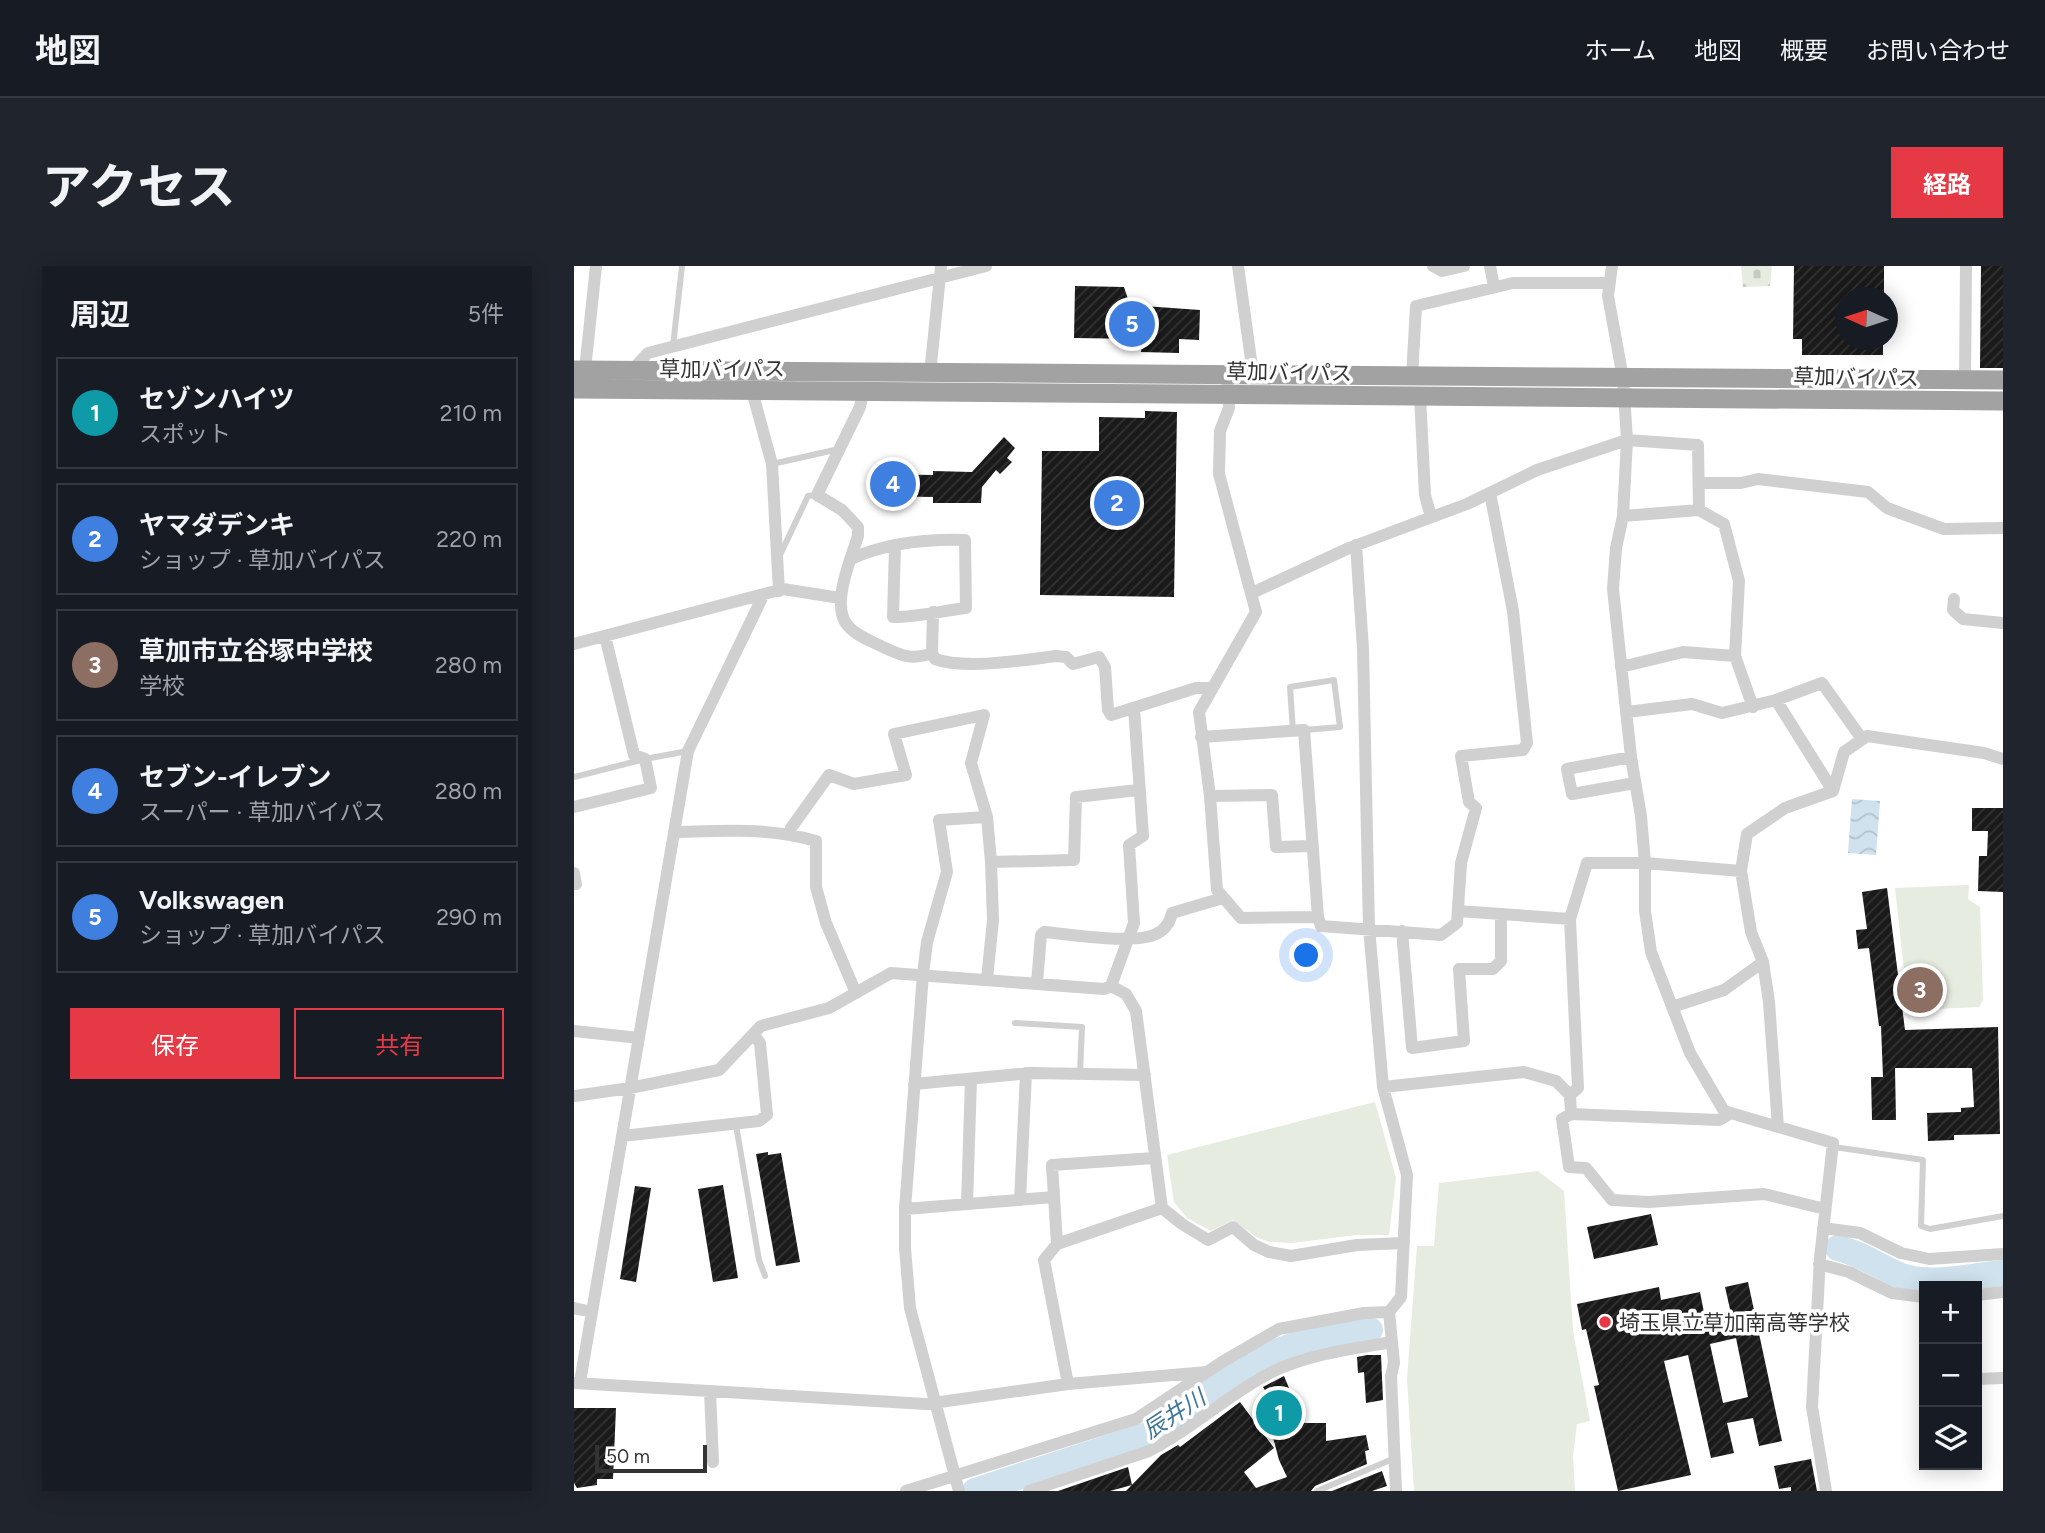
<!DOCTYPE html>
<html lang="ja">
<meta charset="utf-8">
<style>
body{margin:0;font-family:Figtree,"Noto Sans JP",sans-serif;background:#20242c;color:#f1f3f6}
.controls{position:absolute;right:21px;bottom:21px;display:grid;overflow:hidden;border-radius:0px;box-shadow:0 4px 18px #0003}
.controls button{width:63px;height:63px;display:grid;place-items:center;padding:0;border:0;border-bottom:2px solid #363941;background:#171b24;color:#f1f3f6;font:35px sans-serif}
.compass{position:absolute;left:1261px;top:21px;width:63px;height:63px;border-radius:50%;background:#171b24;box-shadow:0 4px 18px #0003;rotate:273deg}
.scale{position:absolute;left:21px;bottom:18px;width:112px;box-sizing:border-box;padding-left:7px;border:4px solid #333;border-top:0;font-size:19px;line-height:24px;white-space:nowrap;color:#333;-webkit-text-stroke:5px #fff;paint-order:stroke}
.you{position:absolute;left:733px;top:690px;width:24px;height:24px;margin:-18px;border:5px solid #fff;border-radius:50%;background:#1a73e8;box-shadow:0 0 0 10px #1a73e833}
.badge{display:grid;place-items:center;width:46px;height:46px;border-radius:50%;background:#e63946;color:#fff;font-size:23px;font-weight:700}
.pin{position:absolute;translate:-50% -50%;border:4px solid #fff;box-shadow:0 2px 7px #0006}
.list{margin:0;padding:0;list-style:none}
h2{display:flex;justify-content:space-between;align-items:center;height:91px;margin:0;padding:0 28px;font-size:30px}
h2 small{font-size:23px;font-weight:400;color:#9ea1a6}
.list li{display:grid;grid-template-columns:46px 1fr auto;gap:21px;align-items:center;box-sizing:border-box;height:112px;margin:0 14px 14px;padding:0 14px;border:2px solid #363941;border-radius:0px}
.list b{display:block;font-size:26px;white-space:nowrap}
.list p{margin:0;font-size:23px;white-space:nowrap;color:#9ea1a6}
.list em{font-size:23px;font-style:normal;color:#9ea1a6}
.actions{display:flex;gap:14px;padding:21px 28px}
.actions a{flex:1;padding:16px 0;border:2px solid #e63946;border-radius:0px;text-align:center;font-size:24px;color:#e63946}
.actions .main{background:#e63946;color:#fff}
.icon{flex:none;width:38px;height:38px;fill:none;stroke:currentColor;stroke-width:2;stroke-linecap:round;stroke-linejoin:round}
.map{position:relative;flex:none;width:1429px;height:1225px;overflow:hidden;border-radius:0px}
header{display:flex;align-items:center;gap:42px;box-sizing:border-box;height:98px;padding:0 35px;background:#171b24;border-bottom:2px solid #363941}
header strong{font-size:33px}
nav{display:flex;gap:38px;margin-inline-start:auto;font-size:24px}
.intro{display:flex;align-items:center;justify-content:space-between;box-sizing:border-box;height:168px;padding:0 42px}
h1{margin:0;font-size:49px}
.button{padding:18px 32px;border-radius:0px;background:#e63946;color:#fff;font-size:24px;font-weight:700}
main{display:flex;gap:42px;padding:0 42px}
aside{flex:1;background:#171b24;border-radius:0px;box-shadow:0 4px 18px #0003}
.map>svg:first-child{display:block}
.cemetery{fill:url(#cemetery-stones)}
.park{fill:#e6ecdf}
.water{fill:url(#water-waves)}
.lines{fill:none;stroke-linecap:round;stroke-linejoin:round}
.river{stroke:#cfe2ee;stroke-width:26}
.building{fill:url(#building-hatch);fill-rule:evenodd}
.service{stroke:#d0d0d0;stroke-width:6}
.minor{stroke:#d0d0d0;stroke-width:12}
.trunk{stroke:#a2a2a2;stroke-width:19}
.poi-dot{fill:#e63946;stroke:#fff;stroke-width:2.5}
.labels{text-anchor:middle;dominant-baseline:central;stroke-width:7;stroke-linejoin:round;paint-order:stroke}
.street-label{font-size:21px;fill:#333;stroke:#fff}
.poi-label{font-size:21px;fill:#333;stroke:#fff;text-anchor:start}
.water-label{font-size:23px;font-style:italic;fill:#3f7597;stroke:#fff}
</style>
<header>
<strong>地図</strong>
<nav><a>ホーム</a><a>地図</a><a>概要</a><a>お問い合わせ</a></nav>
</header>
<div class="intro"><h1>アクセス</h1><a class="button">経路</a></div>
<main>
<aside>
<h2>周辺<small>5件</small></h2>
<ul class="list">
<li><span class="badge" style="background:#0f9aa8">1</span><div><b>セゾンハイツ</b><p>スポット</p></div><em>210 m</em></li>
<li><span class="badge" style="background:#3f7fe0">2</span><div><b>ヤマダデンキ</b><p>ショップ · 草加バイパス</p></div><em>220 m</em></li>
<li><span class="badge" style="background:#8d6e63">3</span><div><b>草加市立谷塚中学校</b><p>学校</p></div><em>280 m</em></li>
<li><span class="badge" style="background:#3f7fe0">4</span><div><b>セブン-イレブン</b><p>スーパー · 草加バイパス</p></div><em>280 m</em></li>
<li><span class="badge" style="background:#3f7fe0">5</span><div><b>Volkswagen</b><p>ショップ · 草加バイパス</p></div><em>290 m</em></li>
</ul>
<div class="actions"><a class="main">保存</a><a>共有</a></div>
</aside>
<div class="map">
<svg width="1429" height="1225" viewBox="0 0 1429 1225">
<defs>
<pattern id="cemetery-stones" width="16" height="16" patternUnits="userSpaceOnUse" patternTransform="scale(1.75)"><rect width="16" height="16" fill="#e6ecdf"/><path d="M2 7V4a2 2 0 0 1 4 0v3zM10 15v-3a2 2 0 0 1 4 0v3z" fill="#c6cbc0"/></pattern>
<pattern id="water-waves" width="16" height="10" patternUnits="userSpaceOnUse" patternTransform="scale(1.75)"><rect width="16" height="10" fill="#cfe2ee"/><path d="M0 5q4-4 8 0t8 0" fill="none" stroke="#b2c2cd"/></pattern>
<pattern id="building-hatch" width="6" height="6" patternUnits="userSpaceOnUse" patternTransform="scale(1.75)"><rect width="6" height="6" fill="#1a1a1a"/><path d="M-1 1l2-2M0 6l6-6M5 7l2-2" fill="none" stroke="#333"/></pattern>
</defs>
<rect width="100%" height="100%" fill="#fff"/>
<path class="cemetery" d="M1167,0H1198L1196,20L1169,21Z"/>
<path class="park" d="M1395,619L1394,633L1406,641L1409,734L1405,741L1339,744L1334,740L1321,622Z
M801,836L822,912L815,969H783L718,977L695,976L682,971L659,954L637,965L613,952L600,936L593,889Z
M964,905L990,925L999,1065L1016,1155L1003,1158L999,1189L1001,1225H840L833,1113L843,980H860L865,917Z"/>
<path class="water" d="M1278,533L1306,535L1302,589L1274,587Z"/>
<g class="lines">
<path class="river" d="M1264,982C1286,987 1304,1000 1325,1009C1356,1021 1396,1010 1429,1007
M401,1225L573,1169C608,1149 637,1122 671,1101C709,1078 753,1070 796,1064"/>
</g>
<path class="building" d="M1220,0H1310V32H1271V74H1309V89H1228V73H1219Z
M1407,0H1429V102H1406Z
M501,20L550,21L556,39L626,44L625,74L605,73V87L567,86L568,73L500,72Z
M571,145L603,146L600,331L466,329L468,185H525V151L571,152Z
M430,171L441,182L433,192L438,196L426,208L422,204L408,221L407,237H359V231L296,230V208L359,209V205L398,206Z
M1398,542H1429V626L1404,625L1405,590H1413L1414,565H1398Z
M1313,622L1331,764L1424,761L1426,868L1380,869V874L1354,875L1353,847L1387,846V842L1400,841L1398,802H1321L1322,854H1298L1297,811H1309L1307,760H1305L1295,682L1284,683L1282,664L1293,663L1288,626Z
M194,886V889L207,887L226,996L202,1000L182,888Z
M149,919L164,1012L139,1016L124,923Z
M61,920L77,922L62,1016L46,1013Z
M1077,948L1084,979L1020,993L1013,961Z
M1174,1016L1208,1175L1185,1180L1179,1152L1153,1157L1160,1187L1137,1192L1114,1089L1090,1095L1117,1209L1044,1225L1020,1120L1025,1119L1012,1063L1008,1064L1003,1038L1085,1021L1087,1034L1126,1026L1132,1057L1158,1052L1151,1021ZM1162,1072L1174,1131L1149,1137L1136,1078Z
M793,1089H807L809,1134L792,1137L790,1106L784,1107L783,1091Z
M710,1110L715,1122L712,1123L719,1157H752V1175L792,1169L795,1184L791,1185L793,1198L741,1220L737,1225H552L587,1189L604,1179L606,1181L666,1136L700,1182L670,1206L682,1222L713,1211L705,1194L691,1141L700,1139L689,1121Z
M0,1142H42L39,1213H23V1219L3,1222L0,1217Z
M1237,1193L1243,1225H1217V1221L1205,1223L1200,1200Z
M554,1201L558,1219L536,1225H484Z
M808,1205L813,1220L798,1225H758Z"/>
<g class="lines">
<path class="service" d="M99,80L108,0
M198,198L265,183
M207,287L234,230L243,229
M719,465L716,421L760,414L766,461L730,464
M0,511L71,493L114,485
M441,757L508,761L506,807
M162,859L185,994L191,1010
M1260,881L1349,894L1347,960L1356,963L1429,950
M743,1225L821,1192"/>
<path class="minor" d="M664,0L679,108
M859,0L868,5L890,0
M916,0L920,21
M1038,0L1034,30L1049,112L1053,174L1049,250L1042,282L1039,323L1057,491L1067,550L1071,597V645L1077,686L1116,787L1150,845L1259,877L1246,992L1238,1141L1252,1225
M11,104L22,0
M58,104L74,87L412,0
M356,108L367,0
M653,108L655,142L646,165L645,208L682,346L625,446L636,530L643,624L667,652L744,651
M838,111L842,40L939,17H1035
M1391,114L1392,0
M178,125L198,198L205,325
M289,126L286,141L243,229L268,244L284,261V270C277,293 256,340 274,360C283,370 295,374 307,380C326,389 337,395 358,387
M846,130L851,229L857,251
M1125,217H1167L1184,213L1294,226L1313,242L1370,263L1429,262
M1049,250L1125,244L1150,258L1165,315L1161,390L1179,441
M782,279L789,383L795,662L809,821L833,909L827,1031L815,1046L820,1097L817,1110L822,1225
M277,293C312,277 353,273 391,274L392,342C367,345 344,351 319,351L321,280
M678,327L775,282L893,238L963,204L1053,174L1124,179L1125,244
M1380,333L1379,344L1389,353L1429,357
M359,346L358,387L361,393C391,404 450,394 482,390L492,391L499,398L525,391L531,401L534,444L537,449L622,422H637
M0,378L209,323L266,332
M1047,401L1109,386L1161,390
M1202,434L1259,525
M1053,446L1118,438L1148,447L1202,434L1248,417L1288,473
M627,471L730,464L744,651L747,660L867,669L883,657L887,597L902,542L895,536L887,490L949,484L953,477L939,345L916,227
M1057,491L993,503L998,528L1061,517
M636,530L698,529L702,581L738,580
M0,541L77,522L71,493L60,489L31,370
M100,566C148,565 195,561 242,575V621L252,657L282,727
M216,568L217,562L255,509L280,518L332,509L320,468L410,449L397,497L413,551L417,596L419,654L413,713
M417,596L500,594L502,531L564,524
M0,607L2,618H0
M884,645L996,653
M828,665L838,782L890,775L885,703H919L927,695V648
M463,717L467,669L470,666C496,668 560,679 582,668C591,664 596,656 598,647L649,632
M537,720L552,728L562,745L588,942L608,958L634,974L659,961L680,979L695,986L717,990L783,979L828,977
M1098,741L1150,724L1189,696
M0,765L65,772
M340,818L456,807L571,809
M809,821L950,806L982,815L996,829
M0,830L56,822L145,804L187,760L255,742L317,707L530,723L537,720L560,657L555,579L569,570L560,442
M1157,847L1145,854L997,848L988,853L995,901L1012,902L1038,934L1075,936L1190,928L1251,943
M997,848L996,829L1004,822L996,653L1013,597H1071L1167,605
M1204,861L1195,736L1189,696L1177,666L1167,605L1173,568L1211,542L1259,525L1270,486L1293,470L1410,487L1429,493
M48,870L185,855L193,849L186,777L179,768
M446,934L452,807
M393,938L397,813
M331,943L480,931
M1249,962L1286,967L1327,987L1355,993L1429,988
M483,978L478,899L580,892
M1245,998L1275,1006L1318,1027L1350,1031
M1403,1029L1429,1026
M0,1042L18,1046
M1403,1113L1429,1112
M6,1116L114,485L189,330
M0,1117L352,1138L494,1118L633,1106
M494,1118L470,994L483,978L588,942
M136,1125L139,1196
M332,1225L562,1153L648,1096L705,1063L790,1047L815,1046
M385,1225L336,1042L331,982V943L349,708L353,676L373,606L365,554L413,551
M455,1225L575,1185C619,1163 654,1128 698,1106C735,1088 778,1083 818,1076"/>
<path class="trunk" d="M0,104L1429,114
M0,123L1429,135"/>
</g>
<circle class="poi-dot" cx="1031" cy="1056" r="7"/>
<g class="labels">
<g class="street-label">
<text x="148" y="102">草加バイパス</text>
<text transform="translate(715 106) rotate(1)">草加バイパス</text>
<text transform="translate(1282 111) rotate(1)">草加バイパス</text>
</g>
<g class="poi-label">
<text x="1045" y="1056">埼玉県立草加南高等学校</text>
</g>
<g class="water-label">
<text transform="translate(600 1148) rotate(-33)">辰井川</text>
</g>
</g>
</svg>
<div class="controls">
<button>+</button>
<button>−</button>
<button><svg class="icon" aria-label="layers" viewBox="0 0 24 24"><path d="M12 4l9 5-9 5-9-5zM3 14l9 5 9-5"/></svg></button>
</div>
<svg class="compass" viewBox="-18 -18 36 36"><path d="M0-13l5 13h-10z" fill="#e53935"/><path d="M0 13l5-13h-10z" fill="#9ea1a6"/></svg>
<div class="scale">50 m</div>
<div class="you"></div>
<div class="pin badge" style="left:705px;top:1147px;background:#0f9aa8">1</div>
<div class="pin badge" style="left:543px;top:237px;background:#3f7fe0">2</div>
<div class="pin badge" style="left:1346px;top:724px;background:#8d6e63">3</div>
<div class="pin badge" style="left:319px;top:218px;background:#3f7fe0">4</div>
<div class="pin badge" style="left:558px;top:58px;background:#3f7fe0">5</div>
</div>
</main>
